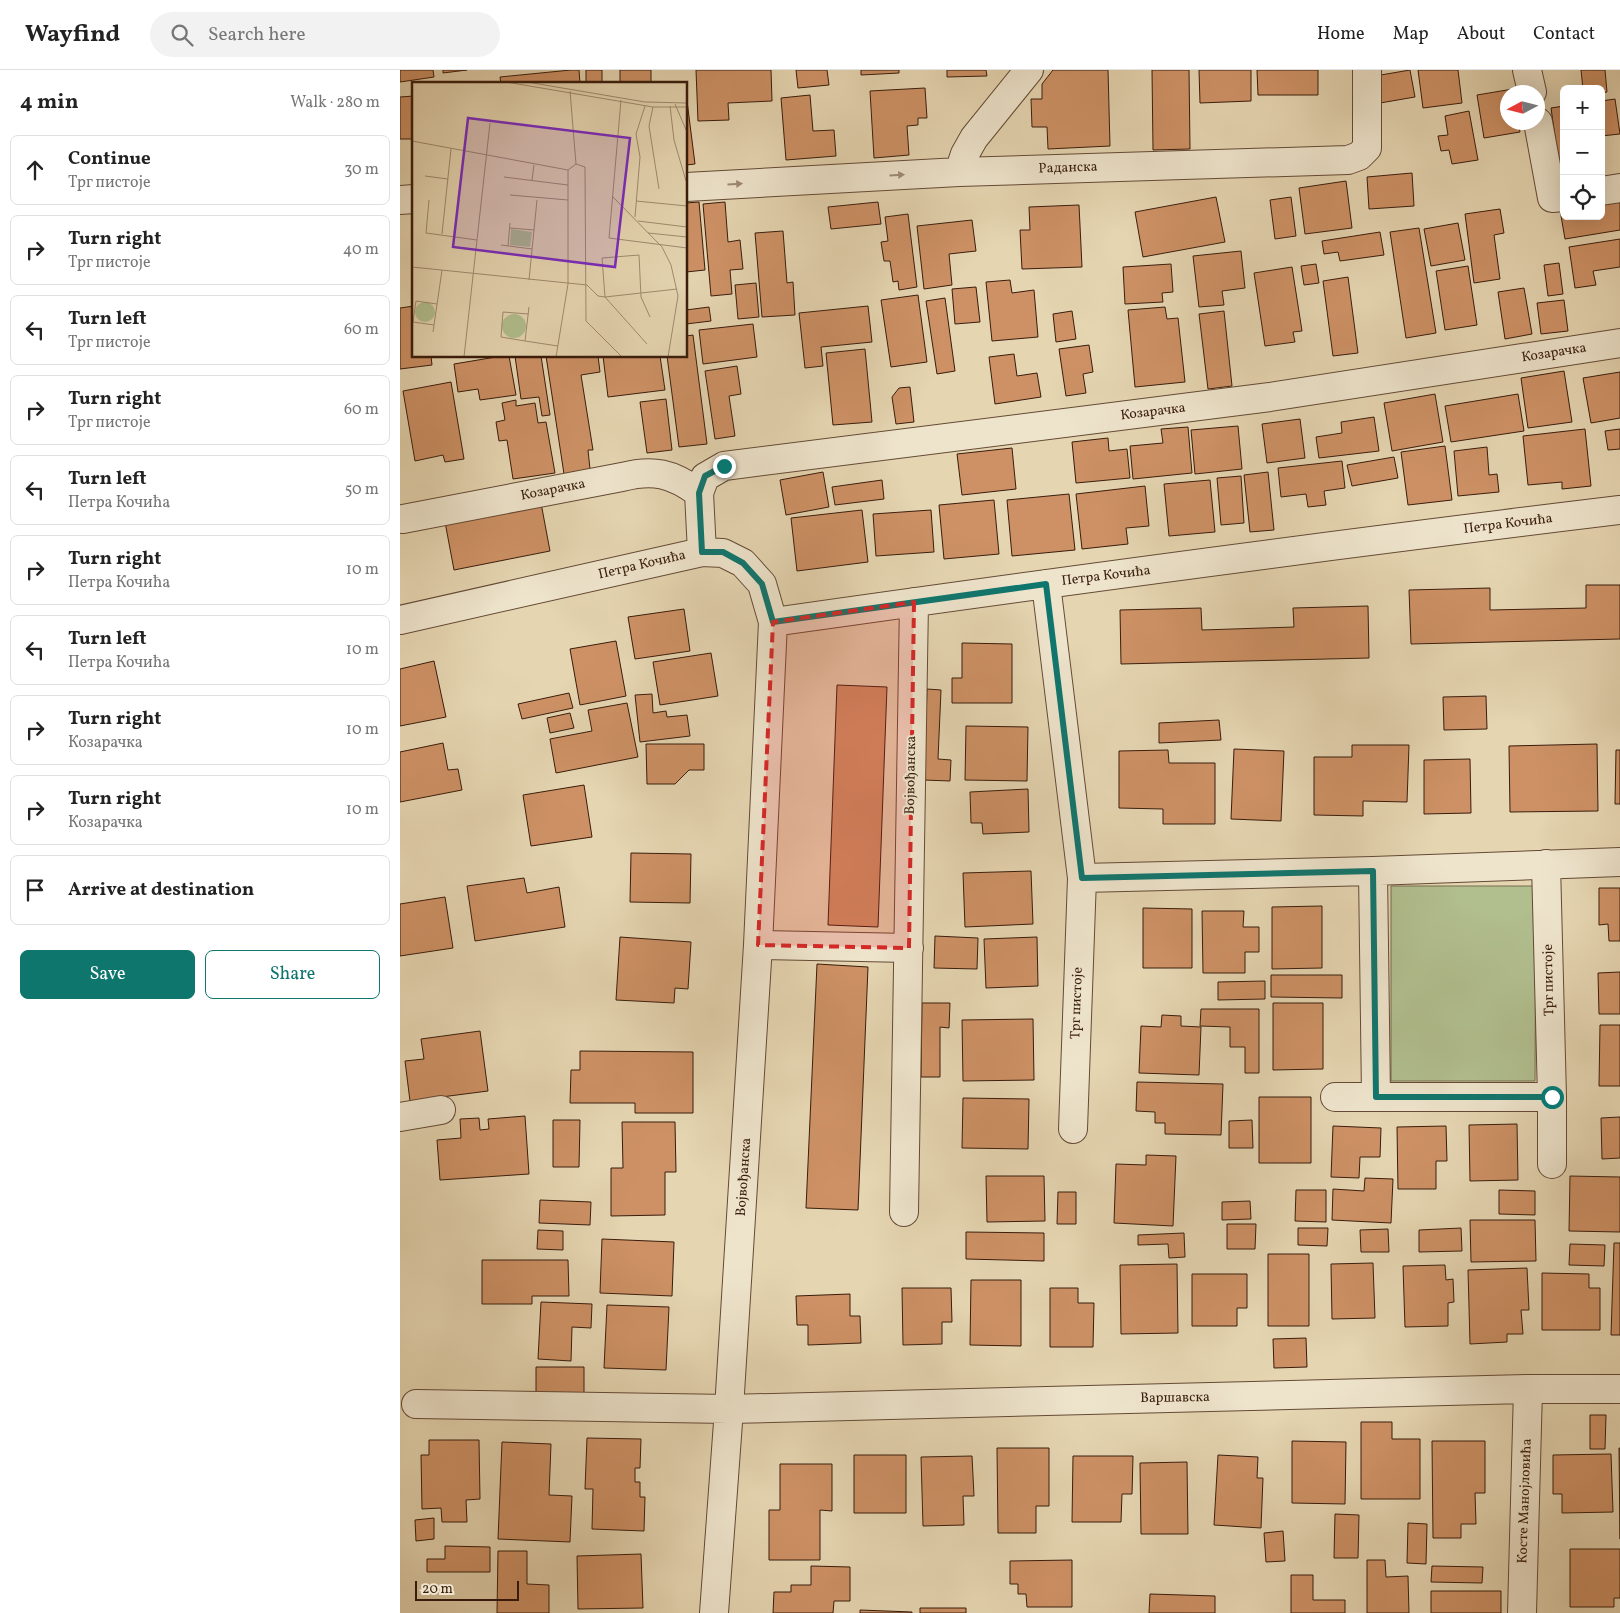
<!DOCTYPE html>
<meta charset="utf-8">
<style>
body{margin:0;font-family:Vollkorn,serif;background:#f2f2f2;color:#222}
.controls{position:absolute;right:15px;top:15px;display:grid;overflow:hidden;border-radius:8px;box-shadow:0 5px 20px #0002}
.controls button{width:45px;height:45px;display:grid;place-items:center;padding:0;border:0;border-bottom:1px solid #e0e0e0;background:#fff;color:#222;font:25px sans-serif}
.compass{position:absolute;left:1100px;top:15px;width:45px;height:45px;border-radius:50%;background:#fff;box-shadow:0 5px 20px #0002;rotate:263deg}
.scale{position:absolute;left:15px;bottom:12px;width:104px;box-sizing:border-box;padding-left:5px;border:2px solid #391c0c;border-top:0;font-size:14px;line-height:18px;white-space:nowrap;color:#391c0c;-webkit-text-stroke:4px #eee4cc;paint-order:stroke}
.stop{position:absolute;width:15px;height:15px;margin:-11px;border:4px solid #0f766e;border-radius:50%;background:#fff}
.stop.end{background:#0f766e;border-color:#fff;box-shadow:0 1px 5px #0008}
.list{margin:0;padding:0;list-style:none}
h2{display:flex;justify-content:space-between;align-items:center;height:65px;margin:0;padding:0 20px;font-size:21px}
h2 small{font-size:16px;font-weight:400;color:#767676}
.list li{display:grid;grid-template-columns:32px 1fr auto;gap:15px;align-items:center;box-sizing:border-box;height:70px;margin:0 10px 10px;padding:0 10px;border:1px solid #e0e0e0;border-radius:8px}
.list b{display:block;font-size:19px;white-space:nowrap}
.list p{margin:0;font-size:16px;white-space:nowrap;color:#767676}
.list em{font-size:16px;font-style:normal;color:#767676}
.actions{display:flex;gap:10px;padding:15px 20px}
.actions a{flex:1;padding:11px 0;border:1px solid #0f766e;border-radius:8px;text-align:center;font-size:18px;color:#0f766e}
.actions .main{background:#0f766e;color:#fff}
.icon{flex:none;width:28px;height:28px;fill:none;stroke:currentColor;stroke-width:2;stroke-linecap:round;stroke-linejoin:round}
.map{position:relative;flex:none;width:1220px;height:1543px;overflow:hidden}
header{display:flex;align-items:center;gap:30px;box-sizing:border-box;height:70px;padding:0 25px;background:#fff;border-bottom:1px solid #e0e0e0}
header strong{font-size:24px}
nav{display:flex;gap:28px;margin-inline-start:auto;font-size:18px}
.search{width:350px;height:45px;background:#f2f2f2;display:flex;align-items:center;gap:12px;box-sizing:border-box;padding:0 18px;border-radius:28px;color:#767676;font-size:19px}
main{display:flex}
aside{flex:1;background:#fff}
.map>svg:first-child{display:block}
.park{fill:#b1be8e;stroke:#756d4d}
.building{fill:#cd9165;stroke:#391c0c}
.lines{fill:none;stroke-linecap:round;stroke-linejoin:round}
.minor-casing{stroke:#644a35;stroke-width:30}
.minor{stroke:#eee4cc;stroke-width:28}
.oneway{fill:#9d8a76}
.route{stroke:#0f766e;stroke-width:6}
.marked{fill:#d62828;fill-opacity:0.2;stroke:#d62828;stroke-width:4;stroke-dasharray:10 6;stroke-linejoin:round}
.labels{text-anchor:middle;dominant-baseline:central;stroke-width:4;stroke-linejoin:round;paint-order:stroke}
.street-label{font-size:14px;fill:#391c0c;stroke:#eee4cc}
.inset-road{fill:none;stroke:#a08b6f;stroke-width:1}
.view{fill:#7b2cbf;fill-opacity:0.15;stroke:#7b2cbf;stroke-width:2.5}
.inset-edge{fill:none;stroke:#391c0c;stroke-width:2.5}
</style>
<header>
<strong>Wayfind</strong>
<div class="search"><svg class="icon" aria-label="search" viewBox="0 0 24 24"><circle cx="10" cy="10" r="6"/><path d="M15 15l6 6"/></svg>Search here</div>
<nav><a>Home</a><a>Map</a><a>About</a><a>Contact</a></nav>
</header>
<main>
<aside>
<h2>4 min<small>Walk · 280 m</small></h2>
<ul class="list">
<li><svg class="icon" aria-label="ahead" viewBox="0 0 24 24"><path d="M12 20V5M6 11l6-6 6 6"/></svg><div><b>Continue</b><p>Трг пистоје</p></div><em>30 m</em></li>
<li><svg class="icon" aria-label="right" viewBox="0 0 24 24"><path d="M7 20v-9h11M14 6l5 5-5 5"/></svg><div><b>Turn right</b><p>Трг пистоје</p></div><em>40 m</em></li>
<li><svg class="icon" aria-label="left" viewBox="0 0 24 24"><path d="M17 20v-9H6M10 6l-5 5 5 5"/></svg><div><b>Turn left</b><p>Трг пистоје</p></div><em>60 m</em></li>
<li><svg class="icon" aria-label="right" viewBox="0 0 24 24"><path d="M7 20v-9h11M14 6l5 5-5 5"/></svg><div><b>Turn right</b><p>Трг пистоје</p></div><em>60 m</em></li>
<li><svg class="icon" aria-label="left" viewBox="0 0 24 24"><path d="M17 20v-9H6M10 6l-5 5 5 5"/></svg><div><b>Turn left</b><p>Петра Кочића</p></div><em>50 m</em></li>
<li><svg class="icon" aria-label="right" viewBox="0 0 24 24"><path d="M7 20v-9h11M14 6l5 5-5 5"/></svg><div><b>Turn right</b><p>Петра Кочића</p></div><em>10 m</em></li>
<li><svg class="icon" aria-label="left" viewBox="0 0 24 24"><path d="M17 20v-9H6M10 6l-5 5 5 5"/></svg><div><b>Turn left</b><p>Петра Кочића</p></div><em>10 m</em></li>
<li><svg class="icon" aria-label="right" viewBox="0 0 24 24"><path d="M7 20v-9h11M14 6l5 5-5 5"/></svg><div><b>Turn right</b><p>Козарачка</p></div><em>10 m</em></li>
<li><svg class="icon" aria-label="right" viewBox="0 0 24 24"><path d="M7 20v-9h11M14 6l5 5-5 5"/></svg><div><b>Turn right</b><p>Козарачка</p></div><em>10 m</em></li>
<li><svg class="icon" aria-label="arrive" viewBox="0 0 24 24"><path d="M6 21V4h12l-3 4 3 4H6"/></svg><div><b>Arrive at destination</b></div></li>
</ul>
<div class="actions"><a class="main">Save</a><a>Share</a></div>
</aside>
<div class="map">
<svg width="1220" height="1543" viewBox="0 0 1220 1543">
<rect width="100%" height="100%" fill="#e5d5b1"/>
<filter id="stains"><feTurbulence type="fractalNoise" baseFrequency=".004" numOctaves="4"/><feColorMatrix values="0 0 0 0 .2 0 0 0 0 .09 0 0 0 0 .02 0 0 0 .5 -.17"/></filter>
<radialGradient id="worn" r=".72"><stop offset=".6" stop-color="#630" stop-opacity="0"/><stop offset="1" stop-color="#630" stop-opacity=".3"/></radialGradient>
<path class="park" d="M991,816H1136L1135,1011H991Z"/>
<path class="building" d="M0,0H33L34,7L0,12Z
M43,0H67L43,3Z
M171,0H179L180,14H101L100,7Z
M186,0H202V14H186Z
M220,0H251V14H220Z
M296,0H371L372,31L328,33L329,50L298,51Z
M396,0H427L429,15L398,18Z
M461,0H499V3L461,5Z
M547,0H586L587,6L547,7Z
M653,0H708L710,76L648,79L647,57H632L631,29H642V14Z
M752,0H789L790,79L753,80Z
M799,0H851V31L800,33Z
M857,0H918V25H858Z
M1010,0L1015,27L980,33L975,6Z
M1018,0H1058L1062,33L1023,38Z
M1181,0H1205L1207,22L1201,23V19H1183Z
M525,18L527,48H518V55L507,56L509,85L474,88L470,21Z
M1113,19V22H1108V52H1118L1120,62L1084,68L1077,25Z
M286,23L295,94L286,95Z
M410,25L413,61L434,60L436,86L386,90L381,28Z
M14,26V69H0V27Z
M1215,29L1220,64L1201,66V31Z
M1164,36V109L1161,110L1151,38Z
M1069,41L1078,90L1052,94L1049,80L1041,81L1038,66L1048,65L1045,46Z
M1012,103L1014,136L969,139L967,107Z
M946,111L952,158L905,164L899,118Z
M816,127L825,172L743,187L735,142Z
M891,127L896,166L875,169L870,130Z
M1220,131V160L1165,169L1160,140H1164V146H1201V134Z
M299,132L305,200L286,202V133Z
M325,132L328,172L340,170L343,199L330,200L332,224L311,226L303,134Z
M478,132L481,154L431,159L428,137Z
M679,135L682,197L622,199L620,160H630L629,137Z
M1100,139L1104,163L1094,165L1100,209L1074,213L1065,144Z
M508,144L517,217L499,220L498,211L493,212L490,191H484L481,172L488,171L485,147Z
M572,150L576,181L549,184L552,215L524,219L517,156Z
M1058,153L1065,190L1031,196L1024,159Z
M1019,158L1036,263L1006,268L990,162Z
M383,161L387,213L393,212L395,245L362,247L355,163Z
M980,162L984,185L940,191L938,182L924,184L922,171Z
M1220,169V197L1193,201L1196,215L1175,218L1169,177Z
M841,181L845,218L822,221L824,235L799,237L793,186Z
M1159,193L1163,224L1148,226L1144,195Z
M771,194L773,222L762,223L763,232L725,234L723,197Z
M916,194L919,213L904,215L901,196Z
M1068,196L1077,255L1045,260L1036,201Z
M892,197L902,261L893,262L895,272L865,276L854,203Z
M948,207L958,283L933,286L923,211Z
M610,210L612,223L634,220L638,267L592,271L586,212Z
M356,213L359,247L338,249L335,215Z
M576,217L580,252L555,254L552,219Z
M1124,218L1132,264L1105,269L1098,222Z
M518,225L527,292L491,297L481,230Z
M545,228L555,301L537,304L526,231Z
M1164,230L1168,261L1141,264L1137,233Z
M14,236V286H31L32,295L0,299V238Z
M468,236L472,272L421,277L423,296L405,298L399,243Z
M309,237L311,251L286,254V240Z
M765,237L767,249L778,248L785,312L735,317L728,240Z
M672,241L676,269L656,272L653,244Z
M824,241L832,316L808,319L799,244Z
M353,254L357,287L303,294L299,260Z
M293,265L307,374L279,377L267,286H286V266Z
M689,275L693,302L683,304L686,323L666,326L659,279Z
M465,279L472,352L433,355L426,283Z
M614,284L617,306L637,303L641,327L595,334L589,287Z
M102,286H109L116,325L80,330L78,319L58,322L54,294Z
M115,286H141L150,345L142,346L139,327L121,329Z
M146,286H198L200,302L181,305L193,380H188L190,399L164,404Z
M203,286H260L265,320L208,327Z
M337,296L341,324L329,326L335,366L315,369L305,301Z
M1164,301L1172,352L1128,358L1121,308Z
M1220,302V348L1191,353L1183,308Z
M51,312L64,389L45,392L43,385L15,391L3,321Z
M510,317L514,352L496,354L492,327L499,318Z
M1035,324L1043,372L992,381L984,333Z
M1118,324L1124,361L1051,372L1045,336Z
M266,329L272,380L247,383L240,332Z
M116,330V336L135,333L138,353L146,352L155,403L113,409L107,370L99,371L96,352L105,350L102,333Z
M974,347L979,381L919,388L916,367L942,363L941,352Z
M900,349L905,388L867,393L862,354Z
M838,356L842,399L795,404L791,360Z
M788,357L792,403L733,409L730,376L763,373L761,359Z
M1185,359L1191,416L1162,419V412L1128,415L1123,366Z
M1220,359V379L1208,380L1205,361Z
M708,368L709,381L727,379L730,408L676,413L672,372Z
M1045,376L1052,430L1008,435L1001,382Z
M1087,377L1089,405L1097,404L1099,422L1058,426L1054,381Z
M612,378L616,419L562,425L557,384Z
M994,387L998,408L952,416L947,395Z
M942,391L945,418L924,421L926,435L908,437L906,424L881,427L878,398Z
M423,402L429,437L386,445L380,410Z
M868,402L874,460L850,462L844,405Z
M841,406L844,453L821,455L817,408Z
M482,410L484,429L435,435L432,417Z
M810,410L815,462L769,466L764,414Z
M745,416L749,456L726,458L728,474L682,479L676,424Z
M669,424L675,480L612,486L607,430Z
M594,430L599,484L544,489L539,435Z
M141,433L150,481L54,500L45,452Z
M462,440L468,492L397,501L391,448Z
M531,440L534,482L476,486L473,444Z
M1186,515H1220V569L1011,574L1009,520L1090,518V540L1186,538Z
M968,536L969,588L721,594L720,540L801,538L802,560L894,557L893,538Z
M284,539L290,581L235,589L228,547Z
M216,571L226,626L180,635L170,579Z
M562,573L612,574V633H552V608H562Z
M311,583L318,626L260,635L253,592Z
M34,591L46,647L0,656V599Z
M437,615L487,617L478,857L428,855Z
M527,619L541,620L538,689L551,690L550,711L524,710Z
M169,623L173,638L122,649L118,634Z
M252,624L253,643L266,641L267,647L287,645L290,666L240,672L235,625Z
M1086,626L1087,659L1044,660L1043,627Z
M227,633L238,687L156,703L150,669L192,661L188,640Z
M170,643L174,658L150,663L147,648Z
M819,650L821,670L759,673V653Z
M566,656L628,657L627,711L565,710Z
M43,673L48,700L58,699L62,720L0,732V682Z
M246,674H304V700H289L275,714H247Z
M1197,674L1198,741L1110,742L1109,676Z
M952,675H1009L1007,732L963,731V746L914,745V687H952Z
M834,679L884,681L881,751L831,749Z
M768,680L769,693H815V754H763V739L719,738V681Z
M1216,680H1220V734H1215Z
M1070,689L1071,743L1024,744V690Z
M184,715L192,767L131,776L123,725Z
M628,719L629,762L583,764L582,753H571L570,722Z
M231,783L291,784L290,833L230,832Z
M631,801L633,854L565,857L563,803Z
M124,808L127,823L159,817L165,857L75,871L67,816Z
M1199,818H1220V871H1209L1208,854L1199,855Z
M45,827L53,878L0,886V834Z
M922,836V898L872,899V837Z
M743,838L792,839V898H743Z
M802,841H844L843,857H859V882H845V903H803Z
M535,866L578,868L577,899L534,898Z
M220,867L291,872L288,919L275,918L274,933L216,930Z
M637,867L638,916L586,918L584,869Z
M417,894L468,897L458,1140L406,1138Z
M1220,902V944H1199L1198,903Z
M871,905H942V928L871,927Z
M865,911V929L818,930V912Z
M522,933H550L549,958L540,957V1007H521Z
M873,933H923V999L873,1000Z
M801,939H859V1003H845V977H830V957L800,956Z
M762,945L781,946V956L801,957L799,1005L739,1003L741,956L761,957Z
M633,949L634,1010L563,1011L562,950Z
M1200,955H1220V1016H1199Z
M80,961L88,1021L10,1031L5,991L24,989L21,969Z
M180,981L293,982V1043H235V1033H170L171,1000H180Z
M737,1012L823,1014L821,1065L765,1064V1053H755V1042L736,1041Z
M859,1027H911V1093H859Z
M563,1028L629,1029L628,1079L562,1078Z
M125,1046L129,1104L40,1110L37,1070L61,1068L60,1049L79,1048L80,1060L89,1059L88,1049Z
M1220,1047V1088L1202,1089L1201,1048Z
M153,1050H180L179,1097H153Z
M852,1050L853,1078H829V1051Z
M222,1052H275L276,1102H265V1145L211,1146V1098H223Z
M1117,1054L1118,1110L1070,1111L1069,1055Z
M933,1056L981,1058L980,1087H960L959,1108L931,1107Z
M1046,1056L1047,1091H1036V1119H998L997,1057Z
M746,1085L776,1086L773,1156L714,1153L716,1094L746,1095Z
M586,1106H644L645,1151L587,1152Z
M1170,1106L1220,1107V1162L1169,1161Z
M965,1108L993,1109L991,1153L932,1150L933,1119L964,1121Z
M896,1120H926V1152L895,1151Z
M1099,1120L1135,1121V1145L1099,1144Z
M658,1122H676V1154H657Z
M140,1130L191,1132L190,1155L139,1153Z
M850,1131L851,1149L822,1150V1132Z
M1070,1150H1135L1136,1191L1071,1192Z
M827,1154H856L855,1179H827Z
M898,1158H928L927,1176L898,1175Z
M1061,1158L1062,1181L1019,1182V1160Z
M988,1159L989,1182H961L960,1160Z
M138,1160L163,1161V1180L137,1179Z
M566,1162L644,1163V1191L566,1189Z
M784,1163L785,1187L769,1188L768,1174L738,1175V1165Z
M202,1169L274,1172L272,1226L200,1223Z
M1214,1173H1220V1265H1211Z
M1170,1174L1205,1175L1204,1196L1169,1195Z
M868,1184H909V1256H868Z
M82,1190H168L169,1226H132V1234H82Z
M973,1193L975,1248L932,1249L931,1194Z
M777,1194L778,1263L721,1264L720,1195Z
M1045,1195L1046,1210L1053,1209L1054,1232L1048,1233V1256L1005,1257L1003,1196Z
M1127,1198L1129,1240H1121L1123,1264H1107V1272L1070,1274L1068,1200Z
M1142,1203L1189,1204V1218H1200V1260H1142Z
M792,1204H847V1238H837V1256H792Z
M571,1210H621V1276L570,1275Z
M502,1218H551L552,1252H542V1274L503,1275Z
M650,1218H678V1233H694L693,1277H650Z
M450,1224V1246H460L461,1273L408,1275V1255H397L396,1226Z
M141,1232L192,1234L191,1258L172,1257L171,1291L138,1289Z
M207,1235L269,1237L266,1300L204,1298Z
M906,1268L907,1297L874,1298L873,1269Z
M136,1297H184V1323H136Z
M1190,1345H1206L1205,1379H1190Z
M961,1352H992V1369H1020V1429H961Z
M187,1368L241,1369L240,1398H235V1412H240V1427H245L244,1461L192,1459L193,1419H185Z
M29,1370H79L80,1429L66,1430L67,1452H42L41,1438L22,1439L21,1385H29Z
M892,1371L946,1372L945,1434L892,1433Z
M1032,1371H1085V1423H1075L1076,1454H1061V1468H1033Z
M102,1372L151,1374L149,1425L172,1426L170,1472L98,1469Z
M597,1378H649V1436H636V1463H598Z
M1219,1378H1220V1469Z
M1211,1384L1213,1442L1162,1443V1424H1153V1385Z
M454,1385H506V1443H454Z
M818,1385L858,1387L857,1408H863L861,1458L814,1455Z
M572,1386L574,1426H563L564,1455L523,1456L521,1387Z
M673,1386H733L732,1424H722L721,1452H672Z
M787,1392L788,1464H741L740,1393Z
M380,1394H432V1441L420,1440V1490H369V1440H380Z
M935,1444L959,1445L958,1488H934Z
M34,1448V1469L16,1471L15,1450Z
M1008,1453L1027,1454L1026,1494L1007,1493Z
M883,1461L885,1491L866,1492L864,1463Z
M45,1476L90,1477V1502H27V1489H45Z
M1170,1479H1220V1528H1214V1537H1170Z
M98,1481H127V1514L149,1515V1543H97Z
M241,1484L243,1538L178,1539L177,1486Z
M672,1490V1537H627L626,1524H618V1514H610V1491Z
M967,1490H985L986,1507L1008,1506L1009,1543H967Z
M411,1496L450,1497V1531H434L433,1543H373L374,1522H391V1515H411Z
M1032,1496L1083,1497L1082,1513L1031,1512Z
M891,1505H913V1530H945V1543H891Z
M1031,1521H1101V1543H1031Z
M750,1524L815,1526V1543H749Z
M520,1538H566V1543H520Z
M460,1540L512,1542V1543H460Z"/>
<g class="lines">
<g class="minor-casing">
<path id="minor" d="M1127,0L1132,22
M1138,52L1152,128L1164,127
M559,102L565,84L574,68L629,0
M286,117L559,102L948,90L959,86L967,78V0
M1201,121L1220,118
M0,130L14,129
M3,449L222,407C253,399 272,403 299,423
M302,482L299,423L305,407L324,396L870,327L1220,273
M646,514L682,808L673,1059
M0,550L302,482L323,483L343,493L362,514L373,552L358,875L329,1339L314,1543
M373,552C655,512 937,474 1220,440
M1146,794L1152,1027V1094
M973,801L976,1027
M682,808L973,801L1220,792
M358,875L509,878
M935,1027H1152
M0,1047L41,1040
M504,1142L514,532
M16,1334L329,1339L1128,1319H1220
M1122,1543L1128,1319"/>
</g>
<use href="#minor" class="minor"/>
</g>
<defs><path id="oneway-solid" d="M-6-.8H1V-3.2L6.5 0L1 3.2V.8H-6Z" transform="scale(1.25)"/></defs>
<g class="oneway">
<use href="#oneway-solid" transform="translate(497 105) rotate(-3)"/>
<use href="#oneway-solid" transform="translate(335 114) rotate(-3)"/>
</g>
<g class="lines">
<path class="route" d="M324,396L305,406L299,423L302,482H323L343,493L362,514L373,552L646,514L682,808L973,801L976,1027H1152"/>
</g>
<path class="marked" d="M514,532L509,878L358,875L373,552Z"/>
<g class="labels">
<g class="street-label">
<text transform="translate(668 98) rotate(-2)">Раданска</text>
<text transform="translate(1154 283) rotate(-9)">Козарачка</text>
<text transform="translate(753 342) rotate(-7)">Козарачка</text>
<text transform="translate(153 420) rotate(-11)">Козарачка</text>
<text transform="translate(1108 454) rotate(-7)">Петра Кочића</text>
<text transform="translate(242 495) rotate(-13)">Петра Кочића</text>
<text transform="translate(706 506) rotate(-7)">Петра Кочића</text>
<text transform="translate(511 705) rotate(-89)">Војвођанска</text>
<text transform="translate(1149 910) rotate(-91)">Трг пистоје</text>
<text transform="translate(677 933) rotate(-88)">Трг пистоје</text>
<text transform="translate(344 1107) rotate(-86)">Војвођанска</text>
<text transform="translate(775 1328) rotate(-1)">Варшавска</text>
<text transform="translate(1125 1431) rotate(-88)">Косте Манојловића</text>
</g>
</g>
<g transform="translate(12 12)">
<rect width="275" height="275" fill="#e5d5b1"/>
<path d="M99,147L120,150L118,165L98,163ZM3 230a10 10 0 1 1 20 0a10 10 0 1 1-20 0ZM90 244a12 12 0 1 1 24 0a12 12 0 1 1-24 0Z" fill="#b1be8e"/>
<path class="inset-road" d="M94,0L241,25H275M115,0L233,20L275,21M209,18L197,156L275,166M263,22L275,50M258,24L262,58L274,99M241,25L237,44L247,107M0,59L156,88M164,82L173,85L174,239L210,275M156,88L164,82L158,9M13,94L36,97M92,95L156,103M120,98L122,83M98,113L156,118M200,114L250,165L259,183L266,214L256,275M17,118L14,151L65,158M224,119L275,124M223,135L228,75L224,52L233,24M226,139L275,145M98,146L122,148M236,151L275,155M30,152L39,67M89,163L120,167M96,164L98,141M0,185L175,203L186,214L193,215L235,262M117,198L125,118M193,215L190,176L227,173L229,215L238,235M193,215L265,207M117,225L113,259L146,264M22,243L1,240L4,219L25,222M21,250L30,188M113,259L89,255L91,230L116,232M52,275L78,41M144,275L156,202V88"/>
<path class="view" d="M56,36L218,56L203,185L41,165Z"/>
<rect width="275" height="275" class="inset-edge"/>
</g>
<rect width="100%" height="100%" filter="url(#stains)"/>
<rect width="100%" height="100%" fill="url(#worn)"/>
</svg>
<div class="controls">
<button>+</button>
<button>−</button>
<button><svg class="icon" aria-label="locate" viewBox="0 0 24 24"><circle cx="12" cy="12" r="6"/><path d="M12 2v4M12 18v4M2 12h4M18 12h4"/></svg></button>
</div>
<svg class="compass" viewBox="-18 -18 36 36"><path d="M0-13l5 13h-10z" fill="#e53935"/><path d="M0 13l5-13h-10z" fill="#767676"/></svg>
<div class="scale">20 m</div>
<div class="stop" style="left:1152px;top:1027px"></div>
<div class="stop end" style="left:324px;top:396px"></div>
</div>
</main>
